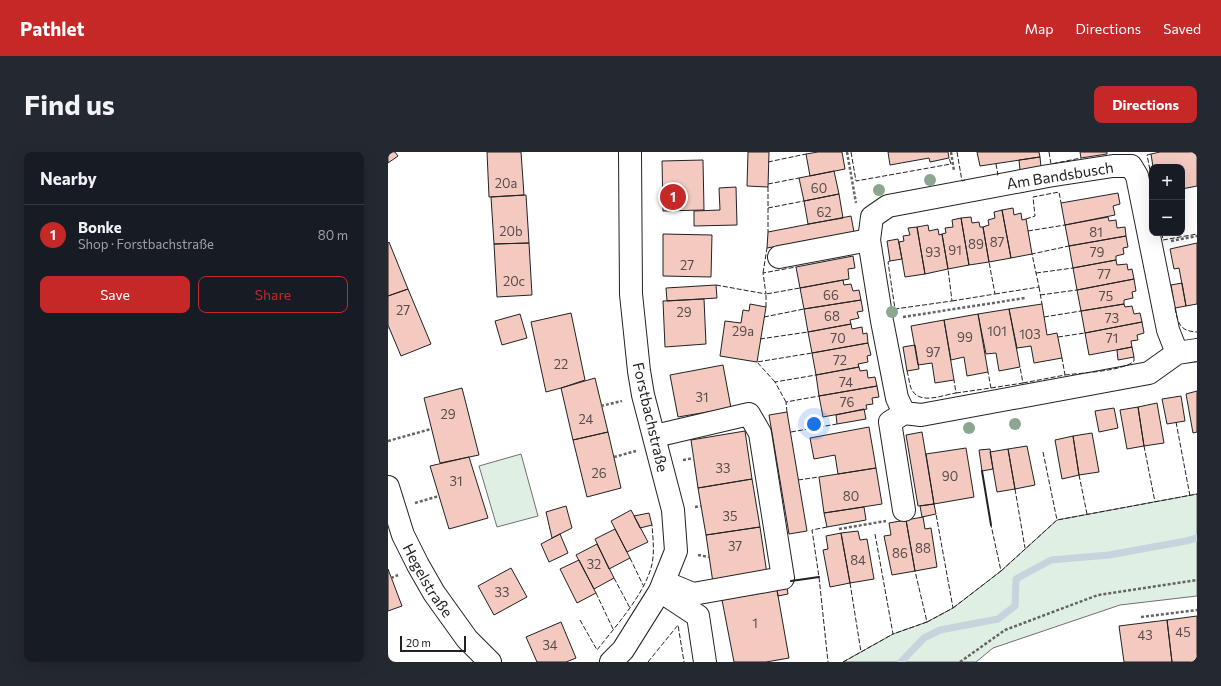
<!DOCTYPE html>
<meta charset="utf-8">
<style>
body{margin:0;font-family:Commissioner,sans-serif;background:#242831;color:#f1f3f6}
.controls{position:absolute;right:12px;top:12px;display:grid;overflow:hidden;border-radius:8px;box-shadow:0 4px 16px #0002}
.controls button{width:36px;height:36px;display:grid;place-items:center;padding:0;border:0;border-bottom:1px solid #363941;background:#171b24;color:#f1f3f6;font:20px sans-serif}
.scale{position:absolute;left:12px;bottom:10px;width:66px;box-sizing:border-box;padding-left:4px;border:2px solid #222;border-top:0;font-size:11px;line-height:14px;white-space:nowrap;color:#222;-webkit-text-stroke:3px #fff;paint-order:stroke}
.you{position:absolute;left:426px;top:272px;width:14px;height:14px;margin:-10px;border:3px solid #fff;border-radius:50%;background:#1a73e8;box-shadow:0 0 0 6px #1a73e833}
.badge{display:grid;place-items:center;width:26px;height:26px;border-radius:50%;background:#c62828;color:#fff;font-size:13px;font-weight:700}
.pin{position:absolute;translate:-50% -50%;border:2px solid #fff;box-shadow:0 1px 4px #0006}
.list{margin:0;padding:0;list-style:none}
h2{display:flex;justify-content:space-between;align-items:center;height:52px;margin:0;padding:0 16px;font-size:17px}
h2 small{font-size:13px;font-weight:400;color:#9ea1a6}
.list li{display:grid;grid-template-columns:26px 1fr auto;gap:12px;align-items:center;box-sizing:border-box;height:60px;padding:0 16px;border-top:1px solid #363941}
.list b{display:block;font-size:15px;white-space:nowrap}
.list p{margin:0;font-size:13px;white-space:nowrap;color:#9ea1a6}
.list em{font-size:13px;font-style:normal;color:#9ea1a6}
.actions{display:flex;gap:8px;padding:12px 16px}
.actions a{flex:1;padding:9px 0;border:1px solid #c62828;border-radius:8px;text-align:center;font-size:14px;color:#c62828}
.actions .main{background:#c62828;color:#fff}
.map{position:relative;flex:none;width:809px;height:510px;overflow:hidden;border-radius:8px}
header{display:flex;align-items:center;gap:24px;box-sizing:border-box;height:56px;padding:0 20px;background:#c62828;color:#fff}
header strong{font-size:19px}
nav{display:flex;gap:22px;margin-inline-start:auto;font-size:14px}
.intro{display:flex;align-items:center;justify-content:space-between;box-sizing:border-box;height:96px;padding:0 24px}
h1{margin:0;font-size:28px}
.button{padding:10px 18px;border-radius:8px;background:#c62828;color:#fff;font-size:14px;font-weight:700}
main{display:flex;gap:24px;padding:0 24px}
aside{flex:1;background:#171b24;border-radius:8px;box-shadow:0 4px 16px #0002}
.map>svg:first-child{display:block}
.green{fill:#e0efe3;stroke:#6f6f6f}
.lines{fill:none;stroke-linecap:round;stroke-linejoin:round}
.stream{stroke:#c7d3dd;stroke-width:7}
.building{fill:#f3c9c0;stroke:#222}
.minor-casing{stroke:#222;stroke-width:24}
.path{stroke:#646464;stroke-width:2.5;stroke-dasharray:3 2;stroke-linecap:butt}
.minor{stroke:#fff;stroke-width:22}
.fence{stroke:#222;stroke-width:1;stroke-dasharray:5 2;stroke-linecap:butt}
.wall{stroke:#222;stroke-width:2}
.tree{fill:#8da692}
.labels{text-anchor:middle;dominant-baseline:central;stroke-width:3;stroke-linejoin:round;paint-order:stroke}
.number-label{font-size:13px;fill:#564c4a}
.street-label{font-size:15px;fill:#222;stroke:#fff}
</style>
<header>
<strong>Pathlet</strong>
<nav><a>Map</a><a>Directions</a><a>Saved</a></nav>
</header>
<div class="intro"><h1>Find us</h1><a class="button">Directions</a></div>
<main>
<aside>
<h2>Nearby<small></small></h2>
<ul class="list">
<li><span class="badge">1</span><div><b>Bonke</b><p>Shop · Forstbachstraße</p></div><em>80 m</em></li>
</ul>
<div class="actions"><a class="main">Save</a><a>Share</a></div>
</aside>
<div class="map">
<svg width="809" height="510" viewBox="0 0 809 510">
<rect width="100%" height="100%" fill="#fff"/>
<path class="green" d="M133,302L150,364L109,375L91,314Z
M809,342V444L732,453L605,496L588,510H455L505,482L539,470L565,456L613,419L669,368Z"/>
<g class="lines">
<path class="stream" d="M513,510L536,486L552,478L610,467L627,454L628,427L663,408L721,403L798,389L809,386"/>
</g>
<path class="building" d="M0,0H7L10,4L0,11Z
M99,0H133L136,43L101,45Z
M360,0H381L380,35L359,34Z
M430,0H454L457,17L422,24L418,2Z
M500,0H560L561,6L542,10L541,6L502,13Z
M589,0H651L652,5L592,14Z
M692,0H719V2L693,6Z
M772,0H809V34L794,37V15H765L763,2Z
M652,5L653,15L632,18L631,8Z
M315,8L316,58L275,59L274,9Z
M446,19L451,42L416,49L411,26Z
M348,35L349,73L306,74V59L332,58L331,36Z
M730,41L732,52L725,54L727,63L677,73L673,51Z
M451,42L455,66L420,72L416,49Z
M138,43L141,91L106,92L103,45Z
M625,56L626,63L633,61L634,68L638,67L644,102L623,106L614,58Z
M614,58L623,106L601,110L595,75L601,73L600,68L607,66L606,60Z
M463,64L466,80L379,96L380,80Z
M583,65L584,71L591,70L592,75H595L601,110L581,113L573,66Z
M720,65L721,69L728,68L729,76L737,75L738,84L681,94L677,73Z
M573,66L581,113L560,117L554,82L558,81L557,76L565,75L564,68Z
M540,73L541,79L550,77L551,83L554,82L560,117L537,122L529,75Z
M529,75L537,122L517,125L511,90L516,89L515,84L522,83L520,76Z
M275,82L324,83L323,125L275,124Z
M738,84L740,95L735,96L736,102L728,104V108L685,116L681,94Z
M510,87L514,107L502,109L499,89Z
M1,90L20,137L0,144V91Z
M141,91L144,143L109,145L106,92Z
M809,91V152L798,154L791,116L786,117L782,97Z
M465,104L467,116L460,117L461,127L412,136L408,115Z
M728,108L729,113L739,112L740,118L744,117L746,127L689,138L685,116Z
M746,127L748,139L744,140L745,146L736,148V152L693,159L689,138Z
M455,128L456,133L463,132L465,139L471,138L473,148L416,157L412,136Z
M794,131L798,154L787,156L783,133Z
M328,133L329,146L279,149L278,136Z
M20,137L43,192L13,204L0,173V144Z
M316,147L318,192L277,195L275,149Z
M473,148L475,159L469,160L471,166L462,168L463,172L420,180L416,157Z
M362,152L378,155L369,210L332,204L337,169L353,171L355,158L361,159Z
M654,152L659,183L669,181L674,206L646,211L643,194L629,196L621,157Z
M736,152L737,155L744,154L746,162L752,161L754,170L697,181L693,159Z
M621,157L632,215L611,219L608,201L598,202L590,162Z
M183,161L197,228L173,236L158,240L143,170Z
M132,162L139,186L114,193L107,169Z
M590,162L600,220L579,224L576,205L563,208L556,168Z
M556,168L566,228L547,231L544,211L530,213L523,174Z
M754,170L756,181L749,183L750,188L743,189L744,195L701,203L697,181Z
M463,172L464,177L474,175L475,182L479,181L480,191L424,201L420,180Z
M480,191L483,203L479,204L480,210L470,212L471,215L428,223L424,201Z
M527,193L531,217L519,219L515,195Z
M744,195L746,205L730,208L729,198Z
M335,213L343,256L290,265L282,223Z
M471,215L472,219L479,218L480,226L487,225L489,234L431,244L428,223Z
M207,226L220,280L185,288L173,236Z
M489,234L491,245L484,246L485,252L478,253L479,257L435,265L431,244Z
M74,236L91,303L52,311L36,246Z
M809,239V280L805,281L798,242Z
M793,244L797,269L779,272L774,247Z
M769,251L776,291L756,294L750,255Z
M750,255L756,294L739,297L732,258Z
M726,256L730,276L711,280L707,259Z
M476,257L478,267L449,272L448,263Z
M399,260L419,379L401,382L381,263Z
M481,275L488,316L450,322L447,303L426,307L422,286Z
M357,279L364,327L310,336L303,288Z
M220,280L233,336L199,345L185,288Z
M534,280L546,352L530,354L518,283Z
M704,281L711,320L691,323L685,284Z
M685,284L691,323L674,327L667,288Z
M639,294L647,333L627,337L620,297Z
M578,296L586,345L546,352L538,302Z
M602,297L605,317L594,319L591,298Z
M620,297L627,337L609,340L602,300Z
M81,305L100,366L61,377L42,314Z
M488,316L494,352L436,361L431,325Z
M364,327L372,375L318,383L310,336Z
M546,352L548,362L534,365L532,354Z
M178,354L184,376L164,386L158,360Z
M476,355L478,368L439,375L436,361Z
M243,358L260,390L239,400L223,369Z
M261,361L264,373L252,376L246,364Z
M535,365L537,377L543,376L549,415L527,419L518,368Z
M518,368L527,419L504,423L496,384L503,383L501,371Z
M372,375L379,422L325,431L318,383Z
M227,377L242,406L221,417L207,387Z
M470,379L472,388L479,387L486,427L462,431L453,381Z
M453,381L462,431L442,435L435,398L440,397L438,384Z
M172,382L180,401L161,410L153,392Z
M209,392L226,426L206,437L188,403Z
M191,408L208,441L189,451L172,417Z
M123,416L139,445L106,463L90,434Z
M0,417L14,454L0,459Z
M398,430L400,442L390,444L389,438L364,443L362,436Z
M389,438L401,506L378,510H346L334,448Z
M809,464V510H784L779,468Z
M779,468L784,510H736L731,474Z
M173,470L188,506L178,510H149L138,485Z"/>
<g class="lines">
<g class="minor-casing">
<g id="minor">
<path d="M391,105L481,88"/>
<path d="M789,201L780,178L749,24L743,14H725L660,24L500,54L484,65L481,88L494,169L509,246L516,261L533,263L761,221L789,201L809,198"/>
<path d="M516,261L502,270L516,358"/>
<path d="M267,284L361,262L372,281L395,426L305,442L276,430"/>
<path id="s1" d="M0,335L15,383L30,413L46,441L79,487L102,510"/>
<path d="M272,439L310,464L317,510"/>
<path d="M223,510L235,498L272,439L288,399L285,358L255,243L251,219L243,142L242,0"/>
</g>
</g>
<path class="path" d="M459,0L468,51
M563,0L566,19
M783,89L809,84
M515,165L637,146
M0,176L1,175
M213,254L234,249
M0,289L43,277
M226,305L248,299
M295,308L306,306
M27,351L51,344
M307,355L313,354
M451,377L498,369
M310,403L321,405
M3,426L10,423
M753,465L809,458
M572,510L617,478L710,443L809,428"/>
<use href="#minor" class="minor"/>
<path class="fence" d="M463,0L468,29L563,12L561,6
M569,0L574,29L577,28
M661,0L663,12L693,6
M763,2L759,3L764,28
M380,10L418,2
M608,12L610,23H609
M380,32L411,26
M380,35V80
M380,56L416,49
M638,67L647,64L645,45L671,40L673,51
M640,79L677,73
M774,81L775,88L809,82
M502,109L500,110L507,157L564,149L560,117
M375,121L379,96
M648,121L685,116
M328,133L378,142L375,121L408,115
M651,135L654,152
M607,142L651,135L644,102L681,94
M652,143L689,138
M564,149L607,142L601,110
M378,155V142L412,136
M787,156C790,172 792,179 809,180
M376,165L416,157
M656,165L693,159
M670,185L697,181
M372,187L420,180
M519,219C521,225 521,233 524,238C532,253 555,243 568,241L566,228
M677,223C693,221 736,219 746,209V205
M387,230L369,210L424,201
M635,231L677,223L674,206
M603,236L635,231L632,215
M568,241L603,236L600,220
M398,250L387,230L428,223
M399,260L398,250L431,244
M788,270L802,344
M403,280L449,272
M756,294L767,350
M655,300L669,368
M691,323L699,362
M410,328L431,325
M627,337L637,396
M439,375L424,378L431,425L440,510
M487,382L505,482L539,470L527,419
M242,406L255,433
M613,419L669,368L809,342
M226,426L242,456
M462,431L473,500L505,482
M208,441L225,477
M565,456L613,419L603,373
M192,468L209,498C227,475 255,444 263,416C267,403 265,387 264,373
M539,470L565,456L548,362
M260,510L290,473L296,510
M455,510L473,500"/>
<path class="wall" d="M594,319L603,373
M403,429L431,425"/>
</g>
<g class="tree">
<circle cx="542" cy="28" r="6"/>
<circle cx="491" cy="38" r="6"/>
<circle cx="504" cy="160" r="6"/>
<circle cx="627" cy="272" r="6"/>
<circle cx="581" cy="276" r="6"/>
</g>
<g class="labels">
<g class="number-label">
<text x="118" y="31">20a</text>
<text x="431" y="36">60</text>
<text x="436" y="60">62</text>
<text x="123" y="79">20b</text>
<text x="708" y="80">81</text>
<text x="609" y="90">87</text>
<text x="588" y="92">89</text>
<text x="567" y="98">91</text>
<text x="545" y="100">93</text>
<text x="709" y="100">79</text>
<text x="299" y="113">27</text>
<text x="716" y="122">77</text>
<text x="126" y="129">20c</text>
<text x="443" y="143">66</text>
<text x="718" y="144">75</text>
<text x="15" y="158">27</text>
<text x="296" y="160">29</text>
<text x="444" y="164">68</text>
<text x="724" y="166">73</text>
<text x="355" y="179">29a</text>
<text x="609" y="179">101</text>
<text x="642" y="182">103</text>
<text x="577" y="185">99</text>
<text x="450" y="186">70</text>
<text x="724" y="186">71</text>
<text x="545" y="200">97</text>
<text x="452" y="208">72</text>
<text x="173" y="212">22</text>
<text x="458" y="230">74</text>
<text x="314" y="245">31</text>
<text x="459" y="250">76</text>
<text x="60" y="262">29</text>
<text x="198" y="267">24</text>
<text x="335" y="316">33</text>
<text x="211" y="321">26</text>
<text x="562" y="324">90</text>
<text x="68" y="329">31</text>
<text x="463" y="344">80</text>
<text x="342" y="364">35</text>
<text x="347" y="394">37</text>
<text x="535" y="396">88</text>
<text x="512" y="401">86</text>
<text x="470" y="408">84</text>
<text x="206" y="412">32</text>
<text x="114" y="440">33</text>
<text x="367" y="471">1</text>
<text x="795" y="480">45</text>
<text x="757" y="483">43</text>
<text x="162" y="493">34</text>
</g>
<g class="street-label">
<text transform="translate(672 23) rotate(-9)">Am Bandsbusch</text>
<text transform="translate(263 265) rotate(77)">Forstbachstraße</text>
<text stroke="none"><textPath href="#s1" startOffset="102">Hegelstraße</textPath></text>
</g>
</g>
</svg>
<div class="controls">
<button>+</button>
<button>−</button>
</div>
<div class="scale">20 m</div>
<div class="you"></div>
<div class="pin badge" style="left:285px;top:45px">1</div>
</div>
</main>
